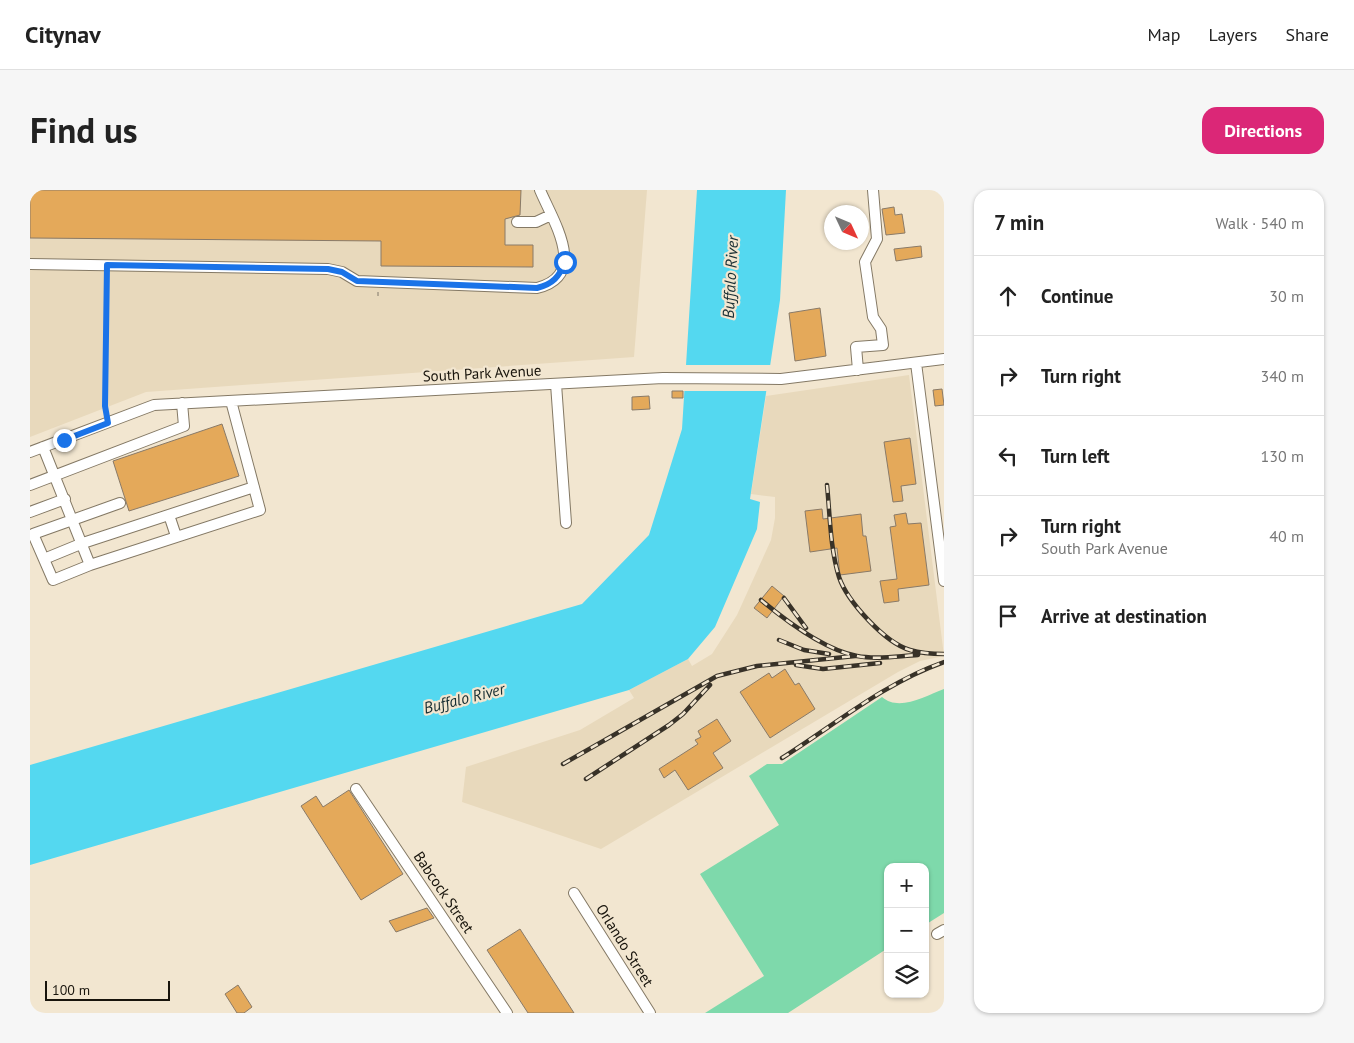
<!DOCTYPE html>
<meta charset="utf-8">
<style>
body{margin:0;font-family:"PT Sans",sans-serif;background:#f6f6f6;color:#222}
.controls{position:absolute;right:15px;bottom:15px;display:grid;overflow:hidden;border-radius:10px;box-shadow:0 1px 4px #0004}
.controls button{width:45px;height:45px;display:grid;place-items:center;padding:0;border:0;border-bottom:1px solid #e0e0e0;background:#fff;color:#222;font:25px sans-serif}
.compass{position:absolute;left:794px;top:15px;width:45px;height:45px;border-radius:50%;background:#fff;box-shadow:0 1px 4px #0004;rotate:134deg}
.scale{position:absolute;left:15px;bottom:12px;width:125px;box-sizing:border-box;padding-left:5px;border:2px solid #18140c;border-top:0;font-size:14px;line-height:18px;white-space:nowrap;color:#18140c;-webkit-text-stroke:4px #f2e6d0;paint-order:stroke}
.stop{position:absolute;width:15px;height:15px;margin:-11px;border:4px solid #1a73e8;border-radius:50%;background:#fff}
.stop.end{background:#1a73e8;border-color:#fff;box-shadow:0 1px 5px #0008}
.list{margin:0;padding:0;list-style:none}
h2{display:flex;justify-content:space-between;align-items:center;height:65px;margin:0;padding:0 20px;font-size:21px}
h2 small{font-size:16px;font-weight:400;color:#767676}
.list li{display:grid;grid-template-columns:32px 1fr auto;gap:15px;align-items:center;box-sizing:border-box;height:80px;padding:0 20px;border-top:1px solid #e0e0e0}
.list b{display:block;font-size:19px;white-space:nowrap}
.list p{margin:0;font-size:16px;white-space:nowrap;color:#767676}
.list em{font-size:16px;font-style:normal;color:#767676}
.icon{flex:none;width:28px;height:28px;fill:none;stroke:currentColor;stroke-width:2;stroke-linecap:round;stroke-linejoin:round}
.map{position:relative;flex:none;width:914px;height:823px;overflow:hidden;border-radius:15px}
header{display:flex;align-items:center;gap:30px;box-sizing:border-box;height:70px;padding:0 25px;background:#fff;border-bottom:1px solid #e0e0e0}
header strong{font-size:24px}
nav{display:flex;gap:28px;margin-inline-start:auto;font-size:18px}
.intro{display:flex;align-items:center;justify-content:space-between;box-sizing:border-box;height:120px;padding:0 30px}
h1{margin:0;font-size:35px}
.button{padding:12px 22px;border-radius:15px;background:#db2777;color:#fff;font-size:18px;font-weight:700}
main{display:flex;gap:30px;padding:0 30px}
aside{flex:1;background:#fff;border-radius:15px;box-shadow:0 1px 4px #0004}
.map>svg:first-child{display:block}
.built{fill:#e8d9bc}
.green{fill:#7ed9ab}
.water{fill:#54d8f0}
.pier{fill:#f2e6d0}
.building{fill:#e4a95a;stroke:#897a68}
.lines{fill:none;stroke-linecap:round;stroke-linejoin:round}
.minor-casing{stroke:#847965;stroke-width:12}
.path{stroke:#80786a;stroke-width:1;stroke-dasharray:4 4;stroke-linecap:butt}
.minor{stroke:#fff;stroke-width:10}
.rail-casing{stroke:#383228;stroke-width:4.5}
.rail{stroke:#f2e6d0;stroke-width:2.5;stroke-dasharray:8;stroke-linecap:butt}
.route{stroke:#1a73e8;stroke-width:6}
.labels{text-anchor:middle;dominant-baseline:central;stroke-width:4.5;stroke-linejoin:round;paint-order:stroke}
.street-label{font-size:15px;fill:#18140c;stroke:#f2e6d0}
.water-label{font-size:16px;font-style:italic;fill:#182e33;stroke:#f2e6d0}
</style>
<header>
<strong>Citynav</strong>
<nav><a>Map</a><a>Layers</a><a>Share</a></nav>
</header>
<div class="intro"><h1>Find us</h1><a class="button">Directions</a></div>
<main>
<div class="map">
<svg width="914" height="823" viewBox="0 0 914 823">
<rect width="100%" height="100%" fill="#f2e6d0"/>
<path class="built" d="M0,0H617L604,167L116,202L0,247Z
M879,185L914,466L890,471L868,482L571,659L432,612L436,577L550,540L604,508L599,500L658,469L662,476L682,464L707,425L741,350L745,328V307L721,304L736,206Z"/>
<path class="green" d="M914,499V723L895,735V677H858V758L758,823H675L734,786L670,684L749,635L719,586L737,574H752L852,507C869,522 895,506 914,499Z"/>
<path class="water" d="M667,0H756L750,110L720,309L730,312L727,339L685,437L658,469L599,500L0,675V575L552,414L619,345L652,239Z"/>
<path class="pier" d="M654,175H743L739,201H653Z"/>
<path class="building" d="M0,0H491L490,25L475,29V55H503V77L351,76V51L0,48Z
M864,17L865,25L872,24L875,43L856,45L852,19Z
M891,56L892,67L866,71L864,59Z
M790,118L796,166L765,171L759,123Z
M912,199L914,215L905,216L903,200Z
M642,201H653V208H642Z
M619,206L620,219L602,220V207Z
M192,234L209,286L99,321L83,271Z
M880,248L886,294L871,296L873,311L863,312L854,252Z
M792,319L793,329L831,324L833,346H836L841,381L810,385L807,358L780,362L775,321Z
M876,323L878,334L891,333L899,395L868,399L869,411L854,413L850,391L867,389L860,337L866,336L864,325Z
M742,396L754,406L737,428L724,418Z
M755,479L765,495L769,493L785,519L740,548L710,502L739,483L742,488Z
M687,529L701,551L683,563L693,578L658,600L645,580L634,588L629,579L668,554L665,550L671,547L668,541Z
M319,600L373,684L331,710L271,616L286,606L293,617Z
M397,718L404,728L366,742L359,731Z
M490,739L544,823H498L457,760Z
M208,795L222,817L214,823H207L195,804Z"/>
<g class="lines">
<g class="minor-casing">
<path id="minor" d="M487,32H506L521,25
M0,74L298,79L312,82L327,91L507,98C559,85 523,31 510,0
M886,173L914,391
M828,180L826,157L853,155L851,139L843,127L835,72L847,49L843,0
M526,194L536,333
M13,257L60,375L230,320L201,211
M0,262L124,215L633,188L751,189L914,169
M0,295L154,236L152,213
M0,322L35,309
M139,325L146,346
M14,369L53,353L224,297
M60,375L23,390L3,344L90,313
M326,599L477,823
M544,703L620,823
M907,744L914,740"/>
</g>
<path class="path" d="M348,106V102
M76,224L77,86"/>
<use href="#minor" class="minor"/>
<g class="rail-casing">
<path id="rail" d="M797,295C800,325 800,358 809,387C817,411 855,453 880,460C890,463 903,464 914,464
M754,408L776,438
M731,410C755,430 795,460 827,466C847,470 868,466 888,465
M749,450L774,460L799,464
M766,475L793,479L850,473
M752,568C806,534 854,493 914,472
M533,574L687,486L727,476L825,466
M556,589L639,535L653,524L680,495"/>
</g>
<use href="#rail" class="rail"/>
</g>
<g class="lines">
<path class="route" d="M34,250L78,233L75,216L77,75L298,79L312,82L327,91L507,98C523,94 529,87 535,72"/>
</g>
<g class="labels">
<g class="street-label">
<text transform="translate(452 183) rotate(-3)">South Park Avenue</text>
<text transform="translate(414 702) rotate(56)">Babcock Street</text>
<text transform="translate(595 755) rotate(58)">Orlando Street</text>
</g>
<g class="water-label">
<text transform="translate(700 87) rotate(-87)">Buffalo River</text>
<text transform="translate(434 508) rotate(-14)">Buffalo River</text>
</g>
</g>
</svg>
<div class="controls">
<button>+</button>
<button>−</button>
<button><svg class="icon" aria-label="layers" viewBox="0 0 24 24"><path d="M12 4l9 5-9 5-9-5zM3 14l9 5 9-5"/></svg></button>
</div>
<svg class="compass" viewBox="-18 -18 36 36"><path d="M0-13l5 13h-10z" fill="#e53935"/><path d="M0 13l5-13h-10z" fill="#767676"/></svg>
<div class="scale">100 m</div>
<div class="stop" style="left:535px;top:72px"></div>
<div class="stop end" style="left:34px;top:250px"></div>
</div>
<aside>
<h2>7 min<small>Walk · 540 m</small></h2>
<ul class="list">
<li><svg class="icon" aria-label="ahead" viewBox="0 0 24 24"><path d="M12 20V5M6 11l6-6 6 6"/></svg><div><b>Continue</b></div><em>30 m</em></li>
<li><svg class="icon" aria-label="right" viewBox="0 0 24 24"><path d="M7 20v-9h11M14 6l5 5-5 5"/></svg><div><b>Turn right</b></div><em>340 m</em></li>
<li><svg class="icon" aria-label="left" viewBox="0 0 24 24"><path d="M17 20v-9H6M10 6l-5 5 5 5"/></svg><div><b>Turn left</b></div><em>130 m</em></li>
<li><svg class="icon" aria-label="right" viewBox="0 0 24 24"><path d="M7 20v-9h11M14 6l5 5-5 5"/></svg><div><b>Turn right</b><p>South Park Avenue</p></div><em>40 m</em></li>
<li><svg class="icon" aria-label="arrive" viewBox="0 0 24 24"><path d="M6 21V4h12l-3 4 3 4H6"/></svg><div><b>Arrive at destination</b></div></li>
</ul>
</aside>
</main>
